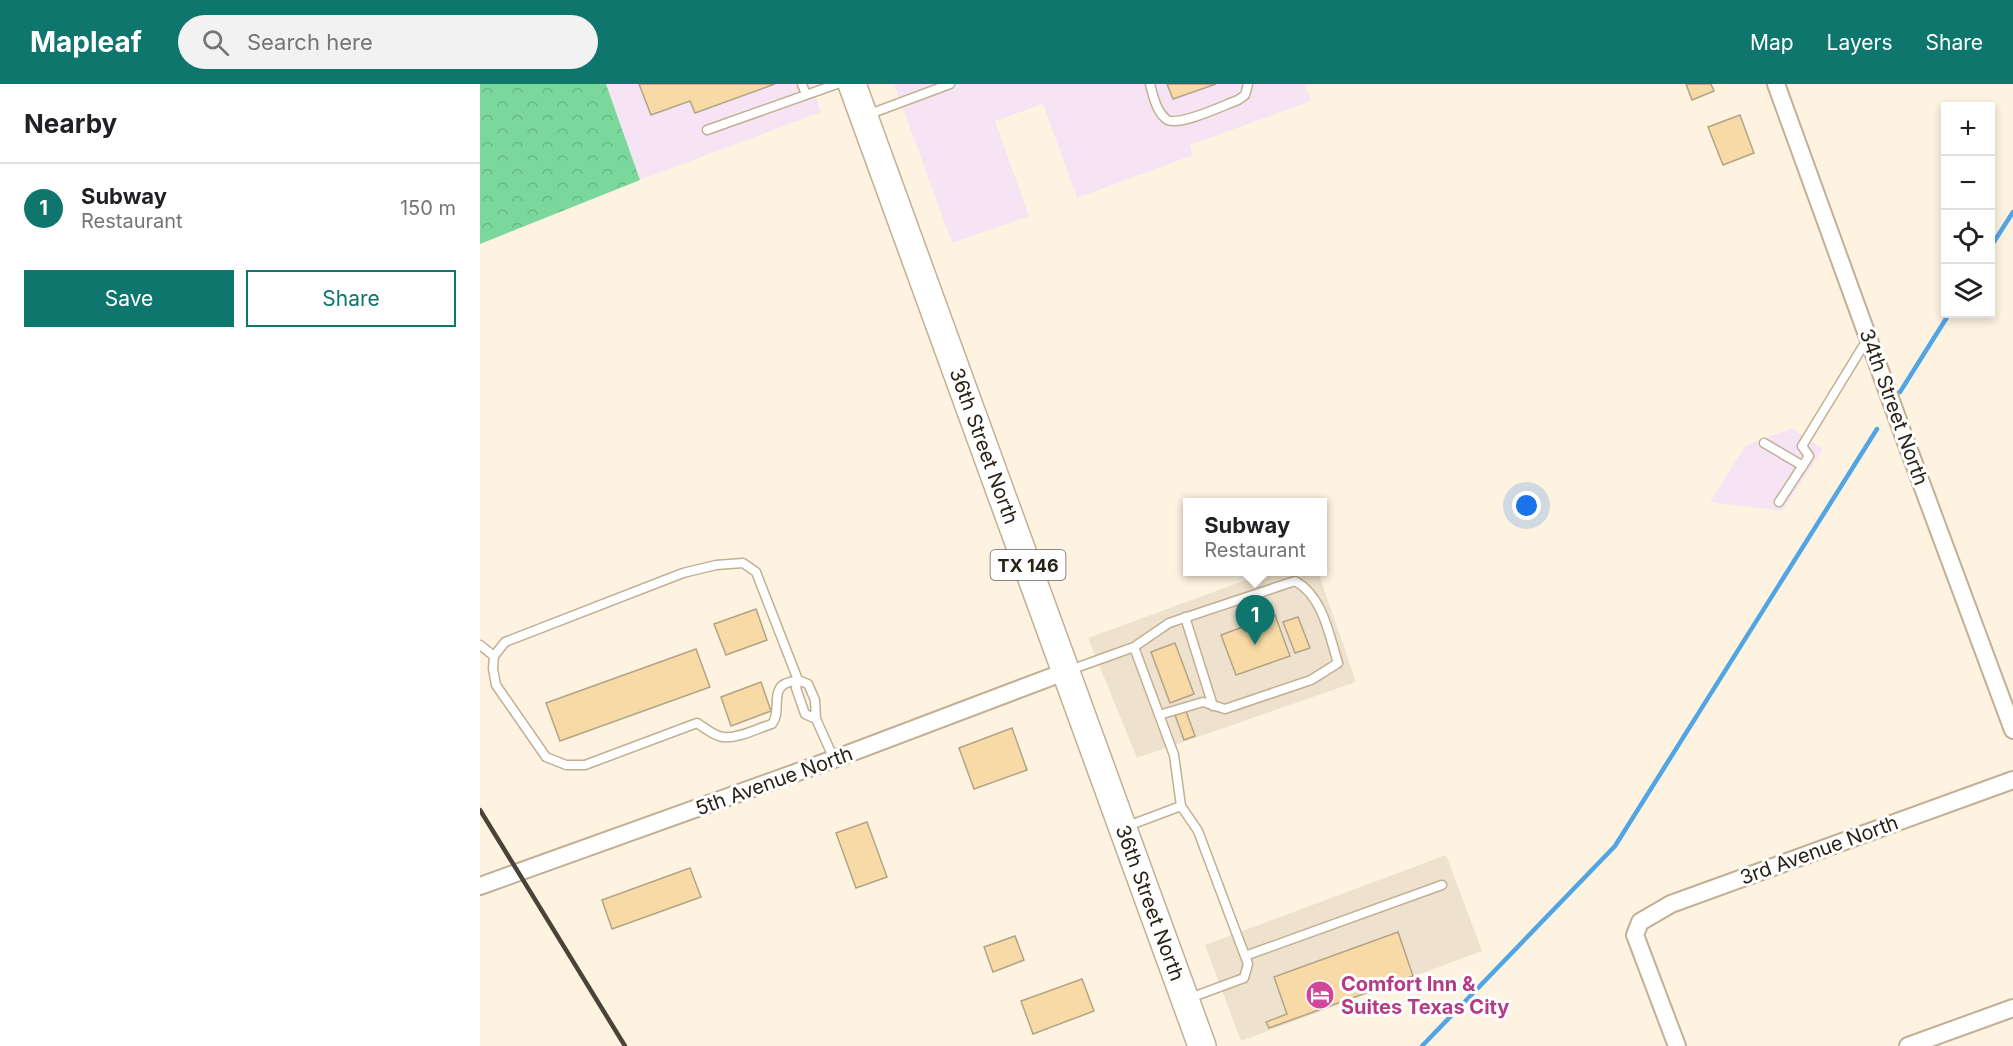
<!DOCTYPE html>
<meta charset="utf-8">
<style>
body{margin:0;font-family:Inter,sans-serif;background:#f2f2f2;color:#202124}
.controls{position:absolute;right:18px;top:18px;display:grid;overflow:hidden;border-radius:0px;box-shadow:0 3px 9px #0003}
.controls button{width:54px;height:54px;display:grid;place-items:center;padding:0;border:0;border-bottom:2px solid #e0e0e0;background:#fff;color:#202124;font:30px sans-serif}
.you{position:absolute;left:1047px;top:422px;width:21px;height:21px;margin:-15px;border:4px solid #fff;border-radius:50%;background:#1a73e8;box-shadow:0 0 0 9px #1a73e833}
.badge{display:grid;place-items:center;width:39px;height:39px;border-radius:50%;background:#0f766e;color:#fff;font-size:20px;font-weight:700}
.pin{position:absolute;translate:-50% -50px;filter:drop-shadow(0 2px 3px #0008)}
.pin::after{content:'';position:absolute;top:32px;width:21px;height:18px;background:inherit;clip-path:polygon(0 0,100% 0,50% 100%)}
.popup{position:absolute;left:703px;top:414px;width:144px;height:78px;box-sizing:border-box;display:grid;place-content:center;border-radius:0px;background:#fff;filter:drop-shadow(0 2px 4px #0005);font-size:20px;white-space:nowrap;color:#757577}
.popup b{font-size:22px;color:#202124}
.popup::after{content:'';position:absolute;left:50%;top:100%;margin-left:-12px;border:12px solid transparent;border-top-color:#fff}
.list{margin:0;padding:0;list-style:none}
h2{display:flex;justify-content:space-between;align-items:center;height:78px;margin:0;padding:0 24px;font-size:26px}
h2 small{font-size:20px;font-weight:400;color:#757577}
.list li{display:grid;grid-template-columns:39px 1fr auto;gap:18px;align-items:center;box-sizing:border-box;height:90px;padding:0 24px;border-top:2px solid #e0e0e0}
.list b{display:block;font-size:22px;white-space:nowrap}
.list p{margin:0;font-size:20px;white-space:nowrap;color:#757577}
.list em{font-size:20px;font-style:normal;color:#757577}
.actions{display:flex;gap:12px;padding:18px 24px}
.actions a{flex:1;padding:14px 0;border:2px solid #0f766e;border-radius:0px;text-align:center;font-size:21px;color:#0f766e}
.actions .main{background:#0f766e;color:#fff}
.icon{flex:none;width:33px;height:33px;fill:none;stroke:currentColor;stroke-width:2;stroke-linecap:round;stroke-linejoin:round}
.map{position:relative;flex:none;width:1533px;height:962px;overflow:hidden}
header{display:flex;align-items:center;gap:36px;box-sizing:border-box;height:84px;padding:0 30px;background:#0f766e;color:#fff}
header strong{font-size:28px}
nav{display:flex;gap:33px;margin-inline-start:auto;font-size:21px}
.search{width:420px;height:54px;background:#f2f2f2;display:flex;align-items:center;gap:15px;box-sizing:border-box;padding:0 21px;border-radius:33px;color:#757577;font-size:22px}
main{display:flex}
aside{flex:1;background:#fff}
.map>svg:first-child{display:block}
.commercial{fill:#eee1cd}
.industrial{fill:#f6e4f5}
.forest{fill:url(#forest-crowns)}
.lines{fill:none;stroke-linecap:round;stroke-linejoin:round}
.stream{stroke:#52a5e5;stroke-width:4.5}
.building{fill:#f7daa6;stroke:#b4a487;stroke-width:1.5}
.service-casing{stroke:#c1b093;stroke-width:11}
.minor-casing{stroke:#c1b093;stroke-width:20}
.trunk-casing{stroke:#c1b093;stroke-width:30}
.service{stroke:#fff;stroke-width:8}
.minor{stroke:#fff;stroke-width:16}
.trunk{stroke:#fff;stroke-width:27}
.rail{stroke:#4a4337;stroke-width:4.5}
.labels{text-anchor:middle;dominant-baseline:central;stroke-width:6;stroke-linejoin:round;paint-order:stroke}
.shield{fill:#fff;stroke:#68645d;stroke-width:1.5}
.shield-label{font-size:18px;font-weight:bold;fill:#282217}
.street-label{font-size:20px;fill:#282217;stroke:#fff}
.hotel-label{font-size:20px;font-weight:bold;fill:#b23c85;stroke:#fff;text-anchor:start}
</style>
<header>
<strong>Mapleaf</strong>
<div class="search"><svg class="icon" aria-label="search" viewBox="0 0 24 24"><circle cx="10" cy="10" r="6"/><path d="M15 15l6 6"/></svg>Search here</div>
<nav><a>Map</a><a>Layers</a><a>Share</a></nav>
</header>
<main>
<aside>
<h2>Nearby<small></small></h2>
<ul class="list">
<li><span class="badge">1</span><div><b>Subway</b><p>Restaurant</p></div><em>150 m</em></li>
</ul>
<div class="actions"><a class="main">Save</a><a>Share</a></div>
</aside>
<div class="map">
<svg width="1533" height="962" viewBox="0 0 1533 962">
<defs>
<pattern id="forest-crowns" width="20" height="18" patternUnits="userSpaceOnUse" patternTransform="scale(1.5)"><rect width="20" height="18" fill="#7ad89c"/><path d="M2 6a3 3 0 1 1 6 0M12 15a3 3 0 1 1 6 0" fill="none" stroke="#6ab986"/></pattern>
</defs>
<rect width="100%" height="100%" fill="#fef3e1"/>
<path class="commercial" d="M788,488H838L876,598L657,674L608,554Z
M966,771L1002,867L761,957L725,861Z"/>
<path class="industrial" d="M126,0H331L341,28L160,96Z
M414,0H825L831,17L710,61L713,71L597,114L563,20L515,37L549,132L472,159Z
M1312,344L1343,365L1302,427L1230,418L1265,362Z"/>
<path class="forest" d="M0,0H126L160,96L0,160Z"/>
<g class="lines">
<path class="stream" d="M1510,164L1533,128
M1420,308L1469,230
M942,962L1135,762L1397,345"/>
</g>
<path class="building" d="M159,0H295L215,29L210,17L171,31Z
M687,0H736L693,15Z
M1206,0H1231L1234,7L1212,16Z
M1260,31L1274,69L1243,81L1228,43Z
M276,525L287,556L246,571L234,540Z
M795,531L810,572L756,591L741,551Z
M818,533L830,564L815,569L803,538Z
M695,559L714,610L690,619L671,568Z
M216,565L230,603L80,657L66,619Z
M281,598L291,627L251,642L241,613Z
M706,627L715,652L704,656L695,631Z
M532,644L547,686L494,705L479,664Z
M387,738L407,793L376,804L356,749Z
M210,784L221,813L132,845L122,816Z
M918,848L933,892L789,944L786,938L807,930L794,893Z
M535,852L544,876L513,888L504,863Z
M602,895L614,927L553,950L541,917Z"/>
<g class="lines">
<g class="service-casing">
<path id="service" d="M322,0L326,11
M670,0C673,11 676,27 686,35C697,44 744,21 758,16L765,11L768,0
M387,31L470,0
M227,46L357,0
M1284,359L1323,382
M1299,418L1329,372L1322,362L1388,254
M263,479L276,488L318,596C314,597 307,598 303,601C292,609 301,629 292,640C278,644 258,655 243,653C234,652 225,644 217,639L105,681H86L66,673L16,601L13,585L14,572L25,558L203,489L236,481Z
M705,533L733,622
M0,561L14,572
M654,563L689,539L815,497C843,512 849,551 858,579L831,596L745,625L723,618L679,631
M590,586L654,563L694,671L701,722L718,747L768,880L764,894L707,915
M336,635L325,630L316,604L318,596L328,600L335,616L336,635L354,675
M645,743L701,722
M765,872L962,801"/>
</g>
<g class="minor-casing">
<path id="minor" d="M1296,0L1423,350L1533,646
M0,802L365,671L587,587
M1197,962L1155,851L1160,838L1191,820L1533,696
M1428,962L1533,924"/>
</g>
<g class="trunk-casing">
<path id="trunk" d="M372,0L722,962"/>
</g>
<use href="#service" class="service"/>
<use href="#minor" class="minor"/>
<use href="#trunk" class="trunk"/>
<path class="rail" d="M0,726L145,962"/>
</g>
<defs>
<g id="hotel-disc" transform="scale(1.5)"><circle r="9.5" fill="#d1479c" stroke="#fff"/><path d="M-6-4.5h1.5V1H6V5H4.5V3h-9V5H-6ZM-4 0a1.8 1.8 0 1 1 3.6 0ZM.5 0V-2.5h3Q6-2.5 6 0Z" fill="#fff"/></g>
</defs>
<g fill-rule="evenodd">
<use href="#hotel-disc" x="840" y="911"/>
</g>
<g class="labels">
<rect class="shield" x="510.5" y="466" width="75" height="30" rx="4.5"/>
<g class="shield-label">
<text x="548" y="481">TX 146</text>
</g>
<g class="street-label">
<text transform="translate(1414 323) rotate(70)">34th Street North</text>
<text transform="translate(504 362) rotate(70)">36th Street North</text>
<text transform="translate(294 697) rotate(-20)">5th Avenue North</text>
<text transform="translate(1339 766) rotate(-20)">3rd Avenue North</text>
<text transform="translate(670 819) rotate(70)">36th Street North</text>
</g>
<g class="hotel-label">
<text x="861" y="900">Comfort Inn &amp;<tspan x="861" dy="23">Suites Texas City</tspan></text>
</g>
</g>
</svg>
<div class="controls">
<button>+</button>
<button>−</button>
<button><svg class="icon" aria-label="locate" viewBox="0 0 24 24"><circle cx="12" cy="12" r="6"/><path d="M12 2v4M12 18v4M2 12h4M18 12h4"/></svg></button>
<button><svg class="icon" aria-label="layers" viewBox="0 0 24 24"><path d="M12 4l9 5-9 5-9-5zM3 14l9 5 9-5"/></svg></button>
</div>
<div class="you"></div>
<div class="pin badge" style="left:775px;top:561px">1</div>
<div class="popup"><b>Subway</b>Restaurant</div>
</div>
</main>
